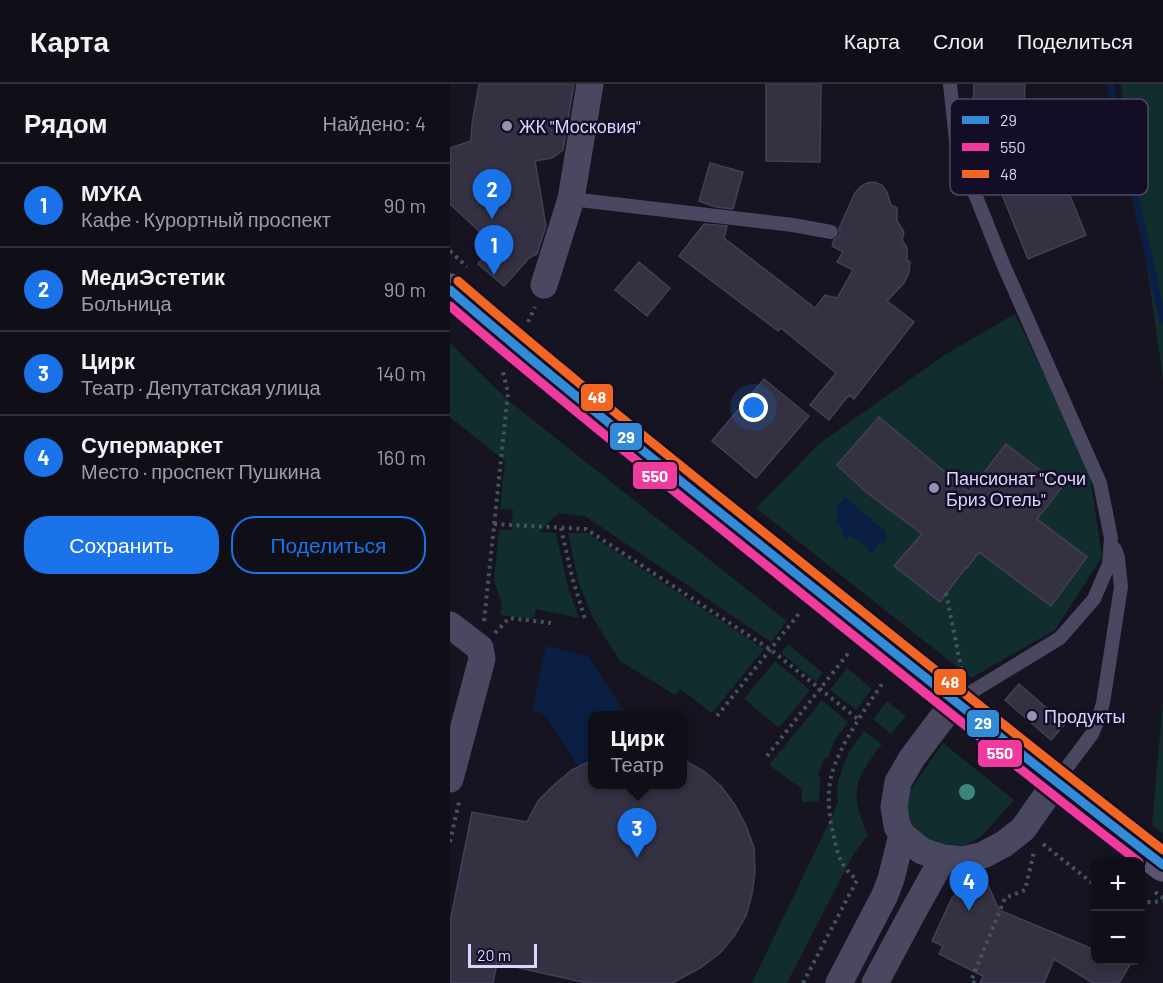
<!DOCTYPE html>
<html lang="ru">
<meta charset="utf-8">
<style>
body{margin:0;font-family:Barlow,sans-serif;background:#1e1d25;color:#f1f3f6}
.controls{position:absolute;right:18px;bottom:18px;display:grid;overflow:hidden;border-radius:12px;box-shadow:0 3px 9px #0003}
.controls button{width:54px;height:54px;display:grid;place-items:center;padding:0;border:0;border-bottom:2px solid #302f37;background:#100f18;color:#f1f3f6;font:30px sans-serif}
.scale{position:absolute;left:18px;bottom:15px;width:69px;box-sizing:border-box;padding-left:6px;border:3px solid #dad4ff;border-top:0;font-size:16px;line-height:21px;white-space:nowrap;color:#dad4ff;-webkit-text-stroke:4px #130e26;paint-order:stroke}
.you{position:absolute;left:304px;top:324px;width:21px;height:21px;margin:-15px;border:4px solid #fff;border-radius:50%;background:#1a73e8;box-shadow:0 0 0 9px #1a73e833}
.badge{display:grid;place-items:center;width:39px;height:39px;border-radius:50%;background:#1a73e8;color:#fff;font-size:20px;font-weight:700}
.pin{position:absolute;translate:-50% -50px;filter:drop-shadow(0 2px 3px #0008)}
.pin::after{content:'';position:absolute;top:32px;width:21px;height:18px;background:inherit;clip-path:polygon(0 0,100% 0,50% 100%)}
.popup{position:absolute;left:138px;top:627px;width:99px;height:78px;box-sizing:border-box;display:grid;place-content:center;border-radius:12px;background:#100f18;filter:drop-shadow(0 2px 4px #0005);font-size:20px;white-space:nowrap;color:#9c9ca2}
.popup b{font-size:22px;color:#f1f3f6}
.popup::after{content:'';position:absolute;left:50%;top:100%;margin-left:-12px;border:12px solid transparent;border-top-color:#100f18}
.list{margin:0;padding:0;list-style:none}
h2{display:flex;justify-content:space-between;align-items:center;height:78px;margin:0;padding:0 24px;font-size:26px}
h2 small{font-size:20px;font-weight:400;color:#9c9ca2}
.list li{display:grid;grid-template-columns:39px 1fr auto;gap:18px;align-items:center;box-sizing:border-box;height:84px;padding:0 24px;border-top:2px solid #302f37}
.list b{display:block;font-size:22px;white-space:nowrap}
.list p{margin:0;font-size:20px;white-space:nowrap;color:#9c9ca2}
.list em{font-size:20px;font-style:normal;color:#9c9ca2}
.actions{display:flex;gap:12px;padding:18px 24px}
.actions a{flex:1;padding:14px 0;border:2px solid #1a73e8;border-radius:24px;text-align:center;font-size:21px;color:#1a73e8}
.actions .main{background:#1a73e8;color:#fff}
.map{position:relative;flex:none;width:713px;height:899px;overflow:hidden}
header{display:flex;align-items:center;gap:36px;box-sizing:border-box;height:84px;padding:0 30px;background:#100f18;border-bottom:2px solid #302f37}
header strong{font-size:28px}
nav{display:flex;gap:33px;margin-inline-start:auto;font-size:21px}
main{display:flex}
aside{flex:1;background:#100f18}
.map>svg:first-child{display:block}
.green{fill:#122d2e}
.water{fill:#0b1f45}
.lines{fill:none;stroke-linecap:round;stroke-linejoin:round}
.stream{stroke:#0b1f45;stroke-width:7}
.building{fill:#343143;stroke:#433f55;stroke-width:1.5}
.path{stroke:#455261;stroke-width:4;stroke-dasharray:3 4.5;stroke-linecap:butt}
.lane{stroke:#4a4861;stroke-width:14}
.street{stroke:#4a4861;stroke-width:27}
.primary{stroke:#5e5272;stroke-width:33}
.bus-1-casing{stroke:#130e26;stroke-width:14}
.bus-2-casing{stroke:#130e26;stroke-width:14}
.bus-3-casing{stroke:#130e26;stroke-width:14}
.bus-1{stroke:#338bd7;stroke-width:9}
.bus-2{stroke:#f13a9d;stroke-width:9}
.bus-3{stroke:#f26522;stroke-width:9}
.tree{fill:#3b867b}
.poi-dot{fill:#9591b1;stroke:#130e26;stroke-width:2}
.labels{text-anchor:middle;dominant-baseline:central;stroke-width:5;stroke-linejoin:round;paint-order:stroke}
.poi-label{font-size:18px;fill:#dad4ff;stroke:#130e26;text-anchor:start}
.key{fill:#130e26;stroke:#4f4967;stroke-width:1.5}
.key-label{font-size:16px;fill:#dad4ff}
.line-badge{stroke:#130e26;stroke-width:2}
.badge-label{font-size:16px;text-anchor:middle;font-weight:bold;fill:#fff}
</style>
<header>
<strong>Карта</strong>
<nav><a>Карта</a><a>Слои</a><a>Поделиться</a></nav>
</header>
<main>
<aside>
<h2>Рядом<small>Найдено: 4</small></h2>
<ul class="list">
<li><span class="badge">1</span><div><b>МУКА</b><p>Кафе · Курортный проспект</p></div><em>90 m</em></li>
<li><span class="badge">2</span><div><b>МедиЭстетик</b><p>Больница</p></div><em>90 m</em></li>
<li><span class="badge">3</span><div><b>Цирк</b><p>Театр · Депутатская улица</p></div><em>140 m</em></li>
<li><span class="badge">4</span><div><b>Супермаркет</b><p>Место · проспект Пушкина</p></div><em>160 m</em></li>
</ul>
<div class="actions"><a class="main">Сохранить</a><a>Поделиться</a></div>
</aside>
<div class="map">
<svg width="713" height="899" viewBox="0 0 713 899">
<rect width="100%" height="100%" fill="#161420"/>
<path class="green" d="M671,0H713V295Z
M565,230L639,384L652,473L605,546L521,594L306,424L370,359L493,272Z
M0,259L60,318L337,537L321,558L135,432L108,429L89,448L106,449L118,504L129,534L86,525L84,535L50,531L52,520L44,496L49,446H61L63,426L50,425L55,377L0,333Z
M118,449H137L314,565L262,629L230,605L225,611L170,577L143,534L129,500Z
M338,560L373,589L366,598L331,569Z
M325,577L360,606L329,644L294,615Z
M397,584L422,605L406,626L380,606Z
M372,616L398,638L385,656L377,675L374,674L368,691L370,692L369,717L352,718V705L319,681Z
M437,617L456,632L441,650L423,635Z
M713,617V750L702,741Z
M414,647L432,660C405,695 398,708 418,751L403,771L337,899H302L381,734L388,718L387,702L392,685L400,666Z
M493,659L564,716L531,753L508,765L465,751L456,730L458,709Z"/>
<path class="water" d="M395,413L435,447C438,452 438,454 434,458L429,459L422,470L418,466V463L400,452L395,456L393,453L394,446L385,437L388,431L386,422Z
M96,562L138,572L176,631L142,632V676L128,682L95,631L82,626Z"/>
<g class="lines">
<path class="stream" d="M660,0L713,237"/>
</g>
<path class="building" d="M29,0H124L113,66L102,74L85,77L96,142L87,170L79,174L54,202L28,180L44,161L0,120V64L21,57L22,40Z
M316,0H371L370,78L316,77Z
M524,0H575L574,27L523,26Z
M601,65L636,151L578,175L543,88Z
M260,79L293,88L283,125L266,123L249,117Z
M424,98L432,101L437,108L441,121L447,124V137L454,148L452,156L457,164V176L460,178L459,189L454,199L437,217L464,238L404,315L399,311L379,336L360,321L386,289L331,244L328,247L229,172L254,140L277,142L274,154L365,224L375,211L387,214L403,186L387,178L393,168L382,162L384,156L387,154L390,150L389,144L405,109L411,102L417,99Z
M189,178L220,204L197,232L165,206Z
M314,295L359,332L306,394L262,357Z
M429,333L519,408L556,360L612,403L587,435L637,473L601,522L529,468L517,484L516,483L490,518L444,482L472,450L416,408L387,381Z
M569,600L615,640L601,656L555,616Z
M232,675L255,688L271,702L285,721L296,742L304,764L305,788L302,810L296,832L284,852L270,869L250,884L222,899H137L47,879L43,899H0V838L22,728L77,738L88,717L105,700L122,686L142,676V700H232Z
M534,792L549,826L645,866V876H683L669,899H643L604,875L594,899H530L533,892L489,870L493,862L482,857L502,814L520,799Z"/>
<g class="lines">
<path class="path" d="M0,167L17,183
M78,238L85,223
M44,440L136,445L321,566L409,636
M111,444L122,493L135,535
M496,509L512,588
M34,537L58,309L53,288
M45,549L59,534L101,539
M267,632L351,527
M317,672L400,567
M0,758L9,718
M593,760L646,802
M705,808L713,814
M690,819L713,817
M353,899L407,796C391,782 388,773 384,753C379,735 377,711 381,693C389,661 416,624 434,597
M525,899L521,897L555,814L575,806L584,768"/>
<path class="lane" d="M500,0L507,65L553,180L650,399L661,454L659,480L644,515L610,554L505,618
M121,115L343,141L381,148
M606,698L642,650L649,633L653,619L671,503L668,474L665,465"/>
<path class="street" d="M94,201L121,115L140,0
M0,541L30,564L32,575L0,695
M505,618L489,638L462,674L448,698L444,723L447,742L452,751L472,767L493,774L513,776L533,771L554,760L573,745L606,698
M389,899L435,811L441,795L452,751
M425,899L463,828L493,774"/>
<path class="primary" d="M0,206C97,291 198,371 299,452C436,563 573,674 713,781"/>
<g class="bus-1-casing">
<path id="bus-1" d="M0,206C97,290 198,371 299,452C436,562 573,673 713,781"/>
</g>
<g class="bus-2-casing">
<path id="bus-2" d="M0,222C95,304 193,382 291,461C423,567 554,674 689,778"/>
</g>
<g class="bus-3-casing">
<path id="bus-3" d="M8,197C105,281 206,362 307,443C441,551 576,660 713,766"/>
</g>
<use href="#bus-1" class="bus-1"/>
<use href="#bus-2" class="bus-2"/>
<use href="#bus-3" class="bus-3"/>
</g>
<circle class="tree" cx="517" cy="708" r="8"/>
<g class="poi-dot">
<circle cx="57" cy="42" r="6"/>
<circle cx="484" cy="404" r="6"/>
<circle cx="582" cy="632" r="6"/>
</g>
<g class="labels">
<g class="poi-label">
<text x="69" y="42">ЖК "Московия"</text>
<text x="496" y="394">Пансионат "Сочи<tspan x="496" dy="21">Бриз Отель"</tspan></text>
<text x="594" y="632">Продукты</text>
</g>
</g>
<rect x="500" y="15" width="198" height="96" rx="9" class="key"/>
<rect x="512" y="32" width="27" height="8" fill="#338bd7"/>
<rect x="512" y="59" width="27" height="8" fill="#f13a9d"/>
<rect x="512" y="86" width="27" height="8" fill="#f26522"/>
<g class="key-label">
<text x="550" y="42">29</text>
<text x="550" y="69">550</text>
<text x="550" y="96">48</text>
</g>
<g class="line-badge">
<rect x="130" y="299" width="34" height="29" rx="6" fill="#f26522"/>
<rect x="159" y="338" width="34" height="29" rx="6" fill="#338bd7"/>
<rect x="182" y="377" width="46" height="29" rx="6" fill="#f13a9d"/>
<rect x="483" y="584" width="34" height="28" rx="6" fill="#f26522"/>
<rect x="516" y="625" width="34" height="29" rx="6" fill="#338bd7"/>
<rect x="527" y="655" width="46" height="29" rx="6" fill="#f13a9d"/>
</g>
<g class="badge-label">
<text x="147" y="319">48</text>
<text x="176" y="359">29</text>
<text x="205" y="398">550</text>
<text x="500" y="604">48</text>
<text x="533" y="645">29</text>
<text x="550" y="675">550</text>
</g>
</svg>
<div class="controls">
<button>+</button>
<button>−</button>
</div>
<div class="scale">20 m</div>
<div class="you"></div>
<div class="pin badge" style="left:44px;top:191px">1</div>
<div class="pin badge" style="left:42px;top:135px">2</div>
<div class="pin badge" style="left:187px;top:774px">3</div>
<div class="popup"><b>Цирк</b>Театр</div>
<div class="pin badge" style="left:519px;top:827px">4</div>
</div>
</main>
